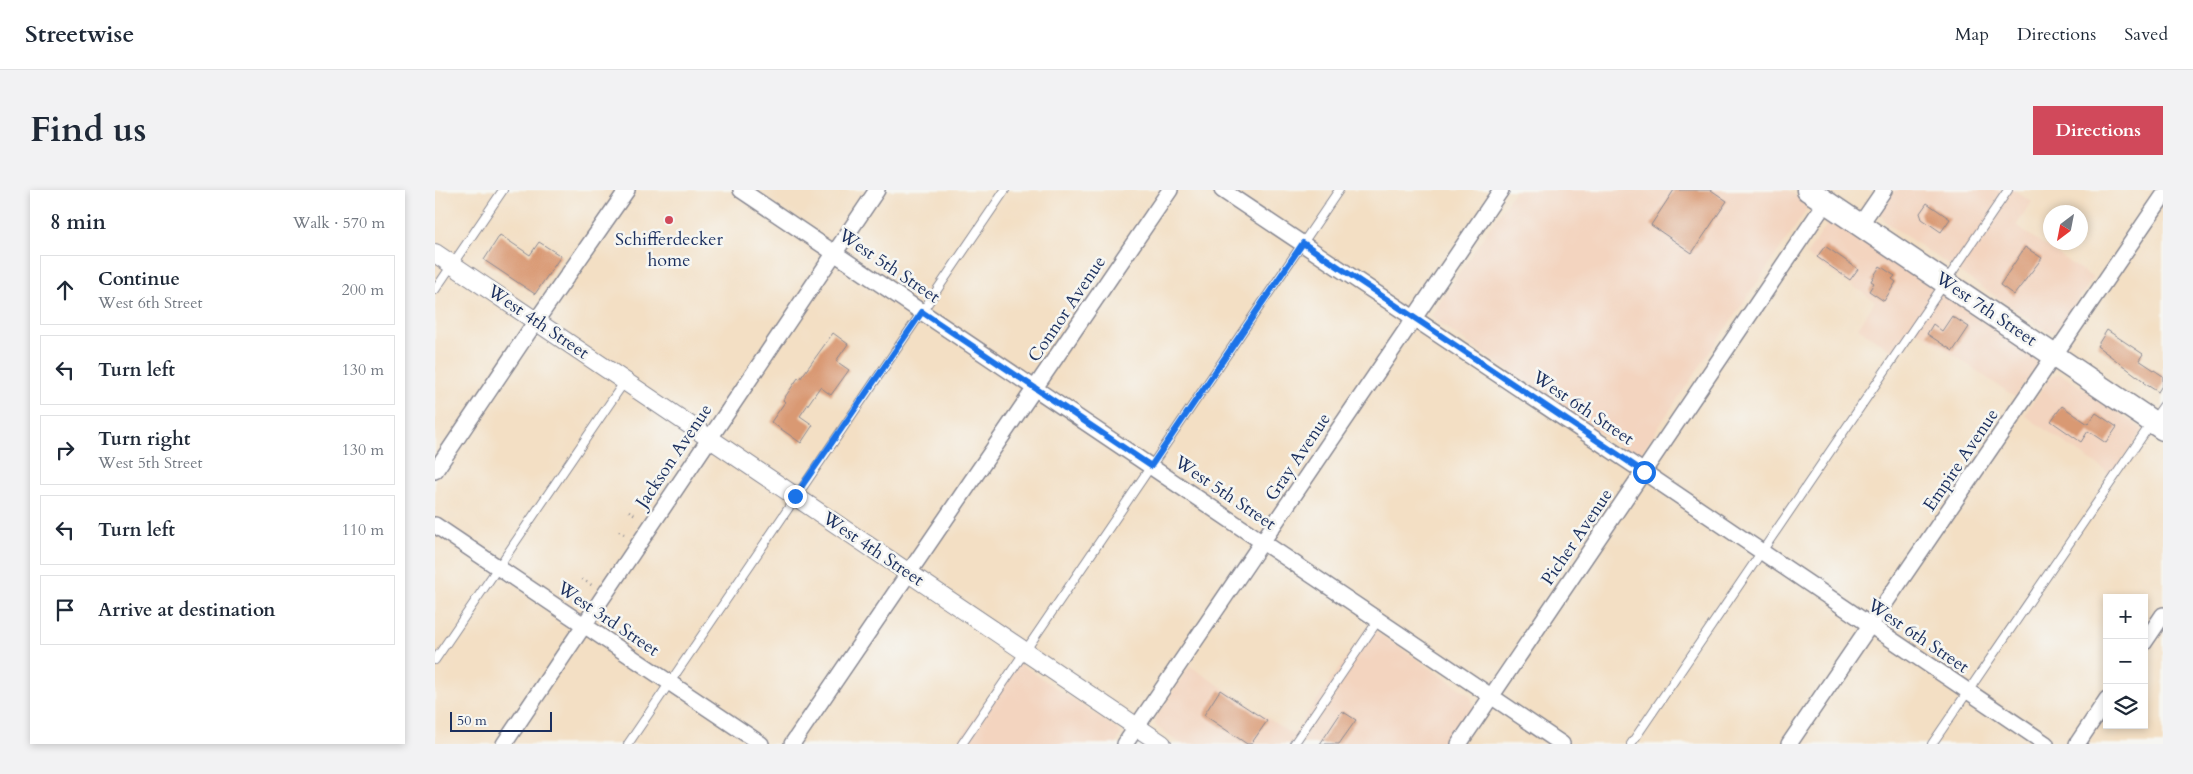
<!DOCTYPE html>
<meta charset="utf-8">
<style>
body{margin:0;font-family:Cardo,serif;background:#f2f2f3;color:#1f2937}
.controls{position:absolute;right:15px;bottom:15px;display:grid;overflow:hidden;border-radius:0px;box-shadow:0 2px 8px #0003}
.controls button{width:45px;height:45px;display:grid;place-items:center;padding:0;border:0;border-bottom:1px solid #e0e1e3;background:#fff;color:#1f2937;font:25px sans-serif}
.compass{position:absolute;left:1608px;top:15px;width:45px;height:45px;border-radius:50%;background:#fff;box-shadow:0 2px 8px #0003;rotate:212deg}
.scale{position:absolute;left:15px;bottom:12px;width:102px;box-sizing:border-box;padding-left:5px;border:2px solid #1b2f5e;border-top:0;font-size:14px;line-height:18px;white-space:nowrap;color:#1b2f5e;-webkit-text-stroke:4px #f6f6f2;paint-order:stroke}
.stop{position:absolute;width:15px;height:15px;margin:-11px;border:4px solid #1a73e8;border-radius:50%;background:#fff}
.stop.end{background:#1a73e8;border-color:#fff;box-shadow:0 1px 5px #0008}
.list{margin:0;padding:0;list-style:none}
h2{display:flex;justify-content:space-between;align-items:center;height:65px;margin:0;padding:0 20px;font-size:21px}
h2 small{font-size:16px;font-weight:400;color:#747a83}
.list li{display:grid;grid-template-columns:32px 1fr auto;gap:15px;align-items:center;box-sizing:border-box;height:70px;margin:0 10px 10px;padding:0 10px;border:1px solid #e0e1e3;border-radius:0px}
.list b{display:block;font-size:19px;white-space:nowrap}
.list p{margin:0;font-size:16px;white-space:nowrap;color:#747a83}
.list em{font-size:16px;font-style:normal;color:#747a83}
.icon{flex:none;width:28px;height:28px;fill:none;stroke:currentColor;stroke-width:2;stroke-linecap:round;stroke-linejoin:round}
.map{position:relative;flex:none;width:1728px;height:554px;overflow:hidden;border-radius:0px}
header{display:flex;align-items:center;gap:30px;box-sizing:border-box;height:70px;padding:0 25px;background:#fff;border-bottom:1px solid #e0e1e3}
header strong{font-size:24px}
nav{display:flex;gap:28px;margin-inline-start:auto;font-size:18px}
.intro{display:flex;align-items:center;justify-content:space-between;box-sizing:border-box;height:120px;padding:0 30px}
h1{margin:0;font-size:35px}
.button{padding:12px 22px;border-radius:0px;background:#d1495b;color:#fff;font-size:18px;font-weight:700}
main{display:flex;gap:30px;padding:0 30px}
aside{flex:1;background:#fff;border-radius:0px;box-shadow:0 2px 8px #0003}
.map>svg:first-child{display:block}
.built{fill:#f3d4bf}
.building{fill:#d99973}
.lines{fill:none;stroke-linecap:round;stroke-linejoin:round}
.service-casing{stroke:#878791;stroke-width:10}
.minor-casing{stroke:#878791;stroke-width:18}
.tertiary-casing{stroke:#878791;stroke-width:20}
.primary-casing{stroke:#878791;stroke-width:25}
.path{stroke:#878791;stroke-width:2.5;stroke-dasharray:1 4;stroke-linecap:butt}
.service{stroke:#fff;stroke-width:8}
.minor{stroke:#fff;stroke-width:15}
.tertiary{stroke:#fff;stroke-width:18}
.primary{stroke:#fff;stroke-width:22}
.route{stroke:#1a73e8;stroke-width:6}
.poi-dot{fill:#d1495b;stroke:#f6f6f2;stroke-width:2}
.labels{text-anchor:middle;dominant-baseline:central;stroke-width:5;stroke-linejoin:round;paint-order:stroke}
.poi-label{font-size:18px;fill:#1b2f5e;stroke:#f6f6f2}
.street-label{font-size:18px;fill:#1b2f5e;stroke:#f6f6f2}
</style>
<header>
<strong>Streetwise</strong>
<nav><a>Map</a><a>Directions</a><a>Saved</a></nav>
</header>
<div class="intro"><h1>Find us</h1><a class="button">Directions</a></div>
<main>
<aside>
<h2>8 min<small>Walk · 570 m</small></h2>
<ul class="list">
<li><svg class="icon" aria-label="ahead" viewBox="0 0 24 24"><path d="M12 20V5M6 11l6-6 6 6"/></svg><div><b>Continue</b><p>West 6th Street</p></div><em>200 m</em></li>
<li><svg class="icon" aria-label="left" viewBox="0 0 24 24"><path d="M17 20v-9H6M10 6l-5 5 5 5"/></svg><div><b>Turn left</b></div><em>130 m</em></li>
<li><svg class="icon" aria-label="right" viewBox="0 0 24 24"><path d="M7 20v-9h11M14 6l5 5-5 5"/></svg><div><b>Turn right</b><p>West 5th Street</p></div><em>130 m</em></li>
<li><svg class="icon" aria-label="left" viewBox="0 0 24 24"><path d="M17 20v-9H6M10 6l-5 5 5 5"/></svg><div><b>Turn left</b></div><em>110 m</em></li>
<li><svg class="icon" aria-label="arrive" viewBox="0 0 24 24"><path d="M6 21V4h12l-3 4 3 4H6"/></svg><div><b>Arrive at destination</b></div></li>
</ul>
</aside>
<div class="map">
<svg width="1728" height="554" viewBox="0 0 1728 554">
<rect width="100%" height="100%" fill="#f6f6f2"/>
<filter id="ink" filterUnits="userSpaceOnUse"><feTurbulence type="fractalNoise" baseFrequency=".02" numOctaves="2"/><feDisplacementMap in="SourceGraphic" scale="10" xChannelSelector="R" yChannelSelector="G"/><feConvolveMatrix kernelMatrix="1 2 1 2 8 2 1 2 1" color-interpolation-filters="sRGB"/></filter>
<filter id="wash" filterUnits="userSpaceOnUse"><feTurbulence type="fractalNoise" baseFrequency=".0096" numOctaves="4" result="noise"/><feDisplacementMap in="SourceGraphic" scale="20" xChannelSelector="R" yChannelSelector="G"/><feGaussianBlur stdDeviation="1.12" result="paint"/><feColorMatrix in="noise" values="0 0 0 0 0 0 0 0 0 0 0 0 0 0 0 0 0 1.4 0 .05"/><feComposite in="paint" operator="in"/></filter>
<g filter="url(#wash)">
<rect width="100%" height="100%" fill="#f3dfc4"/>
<path class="built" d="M1080,0H1353L1370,13L1372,17L1369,24L1205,264H1196L1002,132L997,127V124Z
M1460,0H1579L1597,12L1581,36L1658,88L1624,139L1619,142L1612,141L1450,32L1446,25V21Z
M1394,32H1401L1597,165L1601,172V176L1580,207L1476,136L1458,162L1423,138L1440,111L1371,65Z
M1622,184H1626L1708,239L1677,285L1589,225L1615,188Z
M933,436L1032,503L1036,508L1039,517L1038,520L1015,554H746L720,535L721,527L755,476L858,545Z
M579,470L681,538L686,545L681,554H521Z"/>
<g id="blocks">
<path class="building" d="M1239,0H1276L1292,11L1257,63L1216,35Z
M1492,13L1515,29L1506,42L1487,29L1485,23Z
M65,45L95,65L104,52L126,66L100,104L49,70Z
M1390,56L1423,79L1415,90L1382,67Z
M1590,57L1607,68L1579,105L1565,95Z
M1445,76L1460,86L1457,89L1461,92L1449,111L1434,101L1439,93L1436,91Z
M1517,126L1534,137L1518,161L1492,144L1498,134L1507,141Z
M1672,140L1708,164L1704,170L1728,186V194L1723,202L1709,193L1710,192L1662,156Z
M398,143L413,154L401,171L414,180L396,205L385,197L365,226L378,235L366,253L336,232L350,212L348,210L363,188L365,189Z
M1627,216L1653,234L1661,223L1682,237L1671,253L1653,241L1646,252L1616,231Z
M785,500L832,531L816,554H812L769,525Z
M907,521L921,530L904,554H885Z"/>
</g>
</g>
<g filter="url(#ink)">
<use href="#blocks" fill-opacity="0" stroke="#878791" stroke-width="1"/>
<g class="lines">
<g class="service-casing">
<path id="service" d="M0,100L68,0
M0,470L190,191
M193,554L570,0
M527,554L904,0
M859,554L944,429
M1196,554L1573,0
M1497,554L1728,216"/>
</g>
<g class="minor-casing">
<path id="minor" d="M306,0L1127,554
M787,0L1209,282L1611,554
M1425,35L1449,0
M0,281L101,131L192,0
M0,335L326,554
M1709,453L1728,425
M69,554L442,0
M357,554L735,0
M690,554L1066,0
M1024,554L1391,12
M1354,554L1728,6
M1642,554L1672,509"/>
</g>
<g class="tertiary-casing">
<path id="tertiary" d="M0,63L727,554"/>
</g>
<g class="primary-casing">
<path id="primary" d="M1373,0L1728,239"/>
</g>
<path class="path" d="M194,321L202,326
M184,341L189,344
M147,389L158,396"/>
<use href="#service" class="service"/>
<use href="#minor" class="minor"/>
<use href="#tertiary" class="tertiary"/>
<use href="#primary" class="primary"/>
</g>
</g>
<g class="lines" filter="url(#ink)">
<path class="route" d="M360,306L487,122L716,276L868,53L1209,282"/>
</g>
<circle class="poi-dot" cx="234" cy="30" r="5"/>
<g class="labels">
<g class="poi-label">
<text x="234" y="49">Schifferdecker<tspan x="234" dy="21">home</tspan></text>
</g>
<g class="street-label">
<text transform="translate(454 76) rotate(34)">West 5th Street</text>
<text transform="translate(632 119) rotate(-56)">Connor Avenue</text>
<text transform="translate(1551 119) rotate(34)">West 7th Street</text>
<text transform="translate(103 132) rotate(34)">West 4th Street</text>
<text transform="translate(1148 218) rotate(34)">West 6th Street</text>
<text transform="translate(239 266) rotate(-56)">Jackson Avenue</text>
<text transform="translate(863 267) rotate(-56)">Gray Avenue</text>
<text transform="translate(1526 270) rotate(-56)">Empire Avenue</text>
<text transform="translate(790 303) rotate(34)">West 5th Street</text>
<text transform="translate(1142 347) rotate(-56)">Picher Avenue</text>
<text transform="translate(438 359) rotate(34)">West 4th Street</text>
<text transform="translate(173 429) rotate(34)">West 3rd Street</text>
<text transform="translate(1483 446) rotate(34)">West 6th Street</text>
</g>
</g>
</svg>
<div class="controls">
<button>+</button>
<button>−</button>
<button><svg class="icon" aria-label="layers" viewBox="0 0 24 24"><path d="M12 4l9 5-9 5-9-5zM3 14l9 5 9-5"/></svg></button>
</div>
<svg class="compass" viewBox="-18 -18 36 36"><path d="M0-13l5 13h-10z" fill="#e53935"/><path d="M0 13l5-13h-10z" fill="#747a83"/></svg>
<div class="scale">50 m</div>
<div class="stop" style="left:1209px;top:282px"></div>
<div class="stop end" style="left:360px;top:306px"></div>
</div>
</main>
